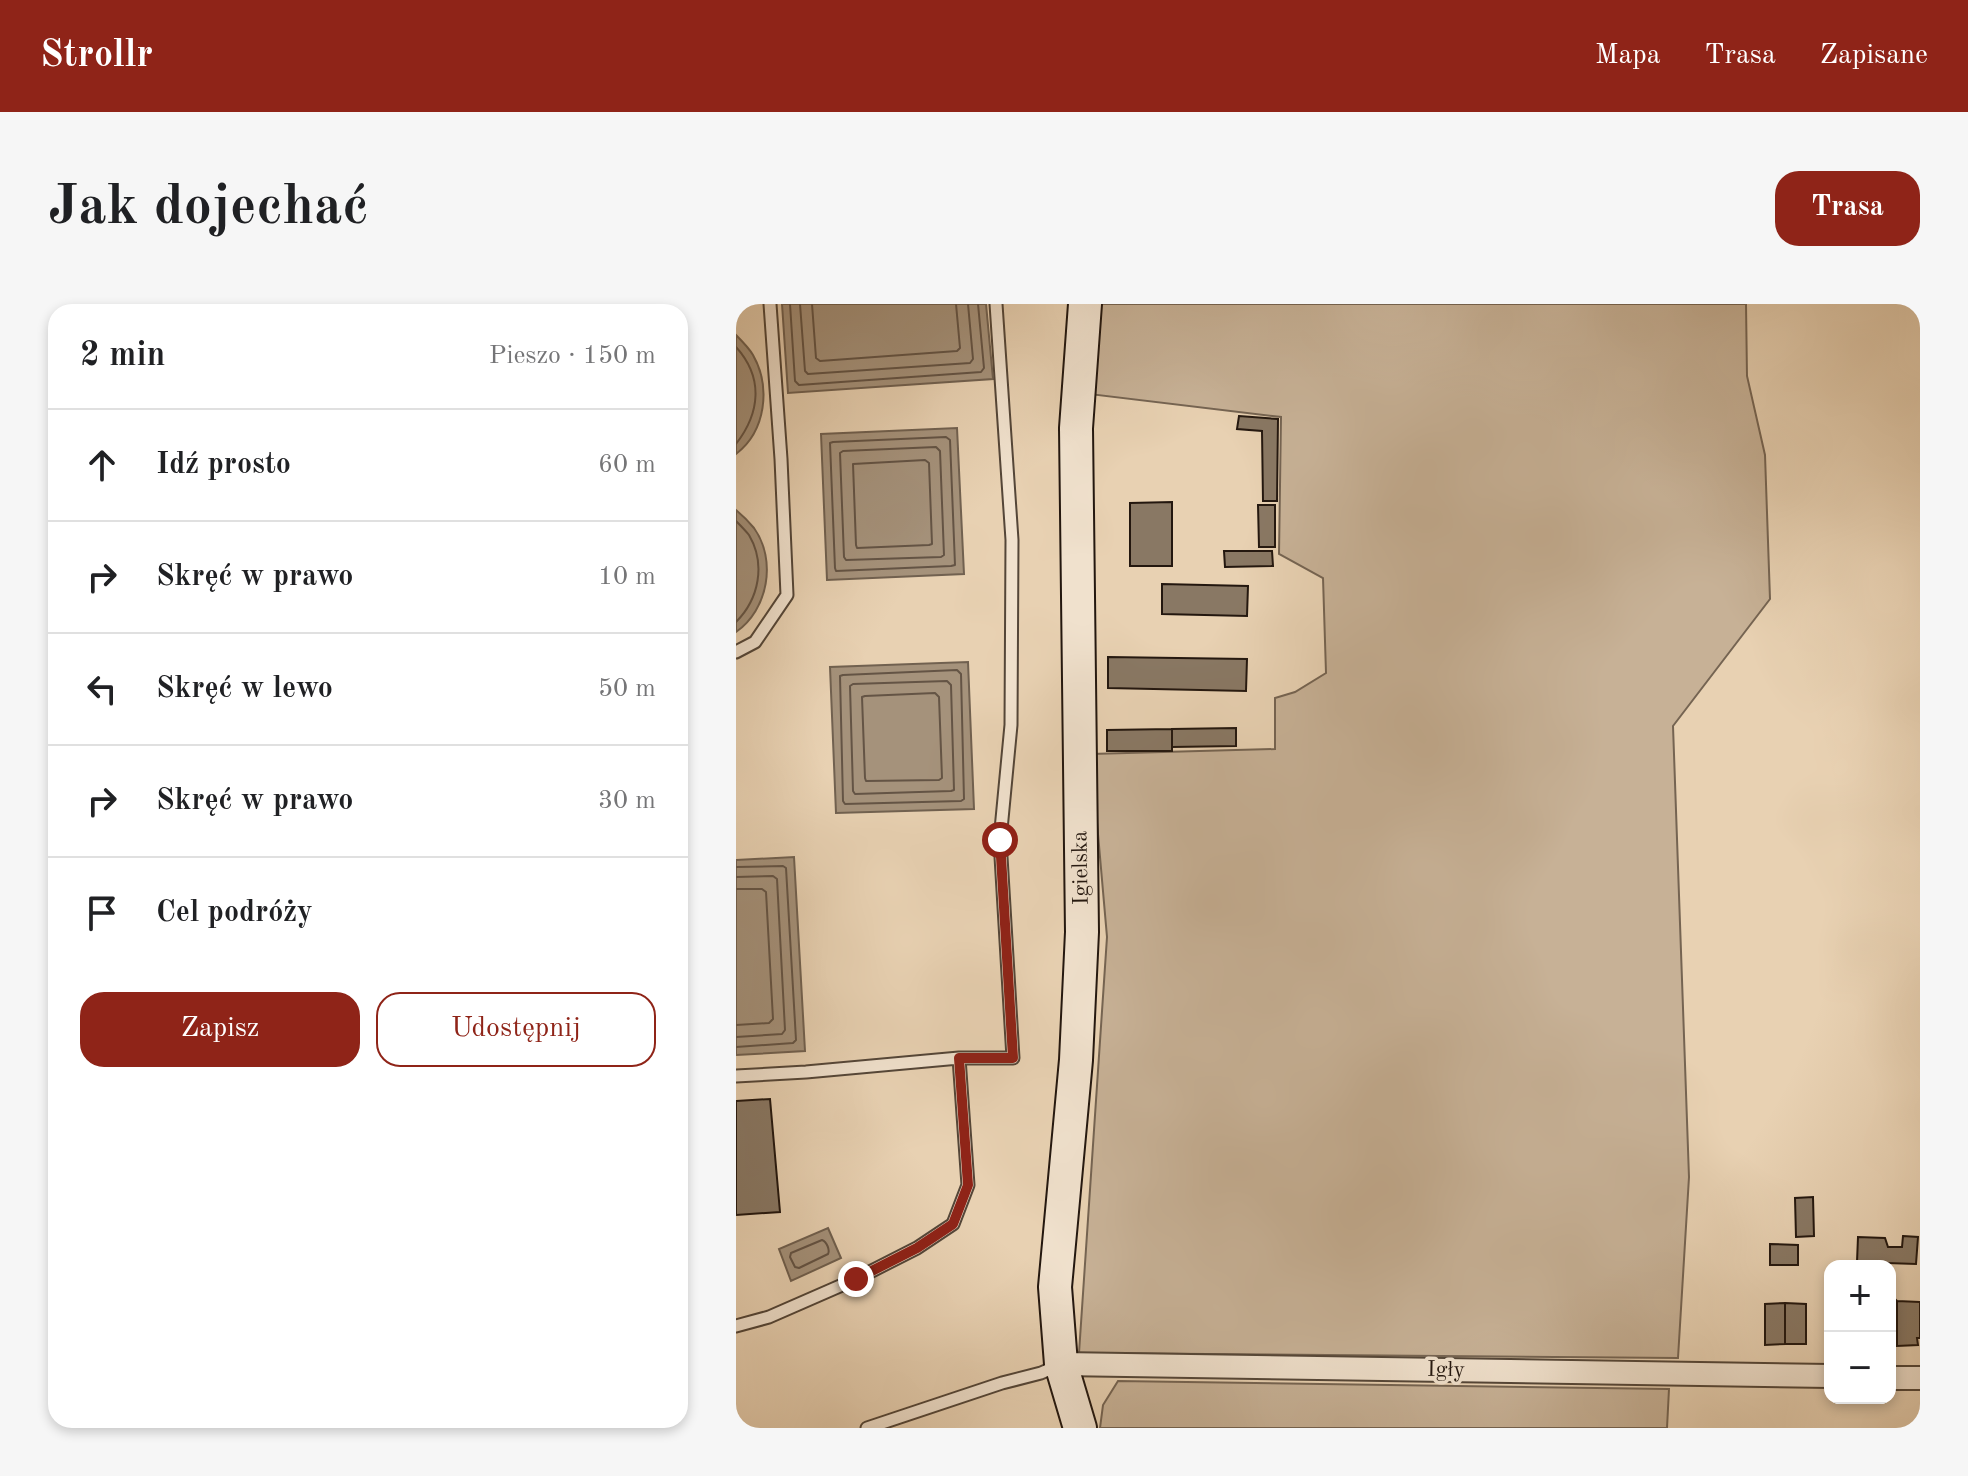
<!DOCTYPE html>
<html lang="pl">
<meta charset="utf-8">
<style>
body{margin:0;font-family:"Old Standard TT",serif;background:#f6f6f6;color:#202124}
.controls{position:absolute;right:24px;bottom:24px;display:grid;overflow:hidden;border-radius:16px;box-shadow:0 4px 12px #0003}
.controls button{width:72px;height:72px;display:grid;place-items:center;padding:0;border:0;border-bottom:2px solid #e0e0e0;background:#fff;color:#202124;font:40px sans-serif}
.stop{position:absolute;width:24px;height:24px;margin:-18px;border:6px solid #8f2418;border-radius:50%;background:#fff}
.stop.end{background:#8f2418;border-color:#fff;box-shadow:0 2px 8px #0008}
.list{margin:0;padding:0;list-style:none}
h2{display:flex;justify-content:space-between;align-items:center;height:104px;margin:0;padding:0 32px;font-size:34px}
h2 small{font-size:26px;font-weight:400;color:#757577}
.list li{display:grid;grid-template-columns:52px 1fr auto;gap:24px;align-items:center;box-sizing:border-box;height:112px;padding:0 32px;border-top:2px solid #e0e0e0}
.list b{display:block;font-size:30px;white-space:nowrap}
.list em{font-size:26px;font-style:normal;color:#757577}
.actions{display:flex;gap:16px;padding:24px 32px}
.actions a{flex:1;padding:18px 0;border:2px solid #8f2418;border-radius:24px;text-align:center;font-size:28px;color:#8f2418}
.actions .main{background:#8f2418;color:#fff}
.icon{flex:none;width:44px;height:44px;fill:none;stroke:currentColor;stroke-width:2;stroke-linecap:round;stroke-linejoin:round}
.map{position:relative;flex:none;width:1184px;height:1124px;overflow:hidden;border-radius:24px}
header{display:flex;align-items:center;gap:48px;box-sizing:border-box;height:112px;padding:0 40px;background:#8f2418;color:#fff}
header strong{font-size:38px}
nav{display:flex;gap:44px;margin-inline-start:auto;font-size:28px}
.intro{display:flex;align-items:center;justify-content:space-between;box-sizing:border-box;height:192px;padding:0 48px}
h1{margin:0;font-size:56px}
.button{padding:20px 36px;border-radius:24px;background:#8f2418;color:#fff;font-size:28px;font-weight:700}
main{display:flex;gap:48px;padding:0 48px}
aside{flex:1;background:#fff;border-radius:24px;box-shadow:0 4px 12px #0003}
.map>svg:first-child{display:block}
.green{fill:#c7b196;stroke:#756452;stroke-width:2}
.water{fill:#a5927b;stroke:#716150;stroke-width:2}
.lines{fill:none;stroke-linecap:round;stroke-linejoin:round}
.shore{stroke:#645445;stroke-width:2}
.building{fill:#897864;stroke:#23170f;stroke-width:2}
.lane-casing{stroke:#544638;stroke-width:15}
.street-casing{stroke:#544638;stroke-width:26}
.secondary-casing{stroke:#23170f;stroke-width:36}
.lane{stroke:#f0e1cd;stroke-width:11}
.street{stroke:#f0e1cd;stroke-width:22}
.secondary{stroke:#f0e1cd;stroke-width:32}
.route{stroke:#8f2418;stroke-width:10}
.labels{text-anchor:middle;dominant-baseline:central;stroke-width:7;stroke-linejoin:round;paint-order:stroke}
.street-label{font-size:22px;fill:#23170f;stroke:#f0e1cd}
</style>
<header>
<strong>Strollr</strong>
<nav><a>Mapa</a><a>Trasa</a><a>Zapisane</a></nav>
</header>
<div class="intro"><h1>Jak dojechać</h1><a class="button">Trasa</a></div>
<main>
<aside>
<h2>2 min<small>Pieszo · 150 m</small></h2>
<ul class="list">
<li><svg class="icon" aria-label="ahead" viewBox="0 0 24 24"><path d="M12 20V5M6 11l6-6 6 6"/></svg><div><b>Idź prosto</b></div><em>60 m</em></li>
<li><svg class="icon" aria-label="right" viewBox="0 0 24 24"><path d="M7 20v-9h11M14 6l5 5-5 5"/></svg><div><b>Skręć w prawo</b></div><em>10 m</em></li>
<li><svg class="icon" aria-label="left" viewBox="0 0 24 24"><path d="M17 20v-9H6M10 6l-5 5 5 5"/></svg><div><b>Skręć w lewo</b></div><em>50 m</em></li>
<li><svg class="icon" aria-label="right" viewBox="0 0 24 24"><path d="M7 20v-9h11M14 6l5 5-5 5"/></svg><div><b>Skręć w prawo</b></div><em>30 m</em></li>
<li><svg class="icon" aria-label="arrive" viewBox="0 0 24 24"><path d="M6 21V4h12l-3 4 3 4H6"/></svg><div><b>Cel podróży</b></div></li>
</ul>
<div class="actions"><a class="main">Zapisz</a><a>Udostępnij</a></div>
</aside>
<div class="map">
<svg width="1184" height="1124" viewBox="0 0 1184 1124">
<rect width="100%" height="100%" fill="#e8d1b2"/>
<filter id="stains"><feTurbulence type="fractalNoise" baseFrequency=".0025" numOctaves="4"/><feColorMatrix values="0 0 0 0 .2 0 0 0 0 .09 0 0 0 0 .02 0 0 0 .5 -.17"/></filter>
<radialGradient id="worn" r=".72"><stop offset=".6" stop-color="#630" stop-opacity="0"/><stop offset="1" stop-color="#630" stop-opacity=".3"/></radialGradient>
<path class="green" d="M365,0H1010L1011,72L1029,151L1034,295L937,422L953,873L942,1054L343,1049L371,633L355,450L539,445V394L559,388L590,369L587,274L543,250L545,113L353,90Z
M382,1077L933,1085L931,1124H364L367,1101Z"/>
<path class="water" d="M46,0H250L257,75L52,89Z
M0,31C6,37 13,44 17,51C35,83 30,127 0,150Z
M221,124L228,270L91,276L85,130Z
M0,206C6,211 13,218 18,224C41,256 32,306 0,328Z
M232,358L238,505L100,509L94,363Z
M58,553L69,747L0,751V556Z
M92,924L105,954L55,977L43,945Z"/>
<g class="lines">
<path class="shore" d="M54,0L59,77L63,81L245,68L248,64L242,0
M64,0L69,67L72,70L234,59L237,55L232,0
M76,0L80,54L84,57L221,47L224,44L220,0
M0,43C28,74 24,109 0,140
M210,133L214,136L219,261L215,262L100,267L99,264L94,139L97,138Z
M200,143L204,147L208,251L205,253L110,256L108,253L104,149L107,147Z
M189,156L193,159L196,240L193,241L121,244L120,241L117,160Z
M0,217C4,221 9,226 13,231C30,260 23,295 0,318
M221,366L225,370L228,495L225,497L109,500L107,497L104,372L107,371Z
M211,377L215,381L218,486L215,487L119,490L117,487L114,382L117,380Z
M199,389L203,393L206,474L203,476L130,477L129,474L126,393L129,392Z
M0,563L47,562L50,564L60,736L57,739L0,743
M0,573L37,572L41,575L49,726L46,730L0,733
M0,585H26L30,588L37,715L33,719L0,721
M86,936C91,938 94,946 92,950L63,964L59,963L54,953L55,949Z"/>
</g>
<path class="building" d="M503,112L542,115L541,197H527L526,127L501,125Z
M436,198V262H394V199Z
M522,201H539V243H523Z
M488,247H536L537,262L489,263Z
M426,280L512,282L511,312L426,310Z
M372,353L511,355L510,387L372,384Z
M500,424V442L436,443V425Z
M436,425V447H371V426Z
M34,795L44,908L0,911V797Z
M1077,893L1078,932L1060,933L1059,894Z
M1167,932L1182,933L1180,960L1121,958L1122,933L1149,934L1152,943H1166Z
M1034,940L1062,941V961H1034Z
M1160,996L1161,997V1042H1160L1154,1041V998H1160Z
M1161,997L1184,998V1034H1181L1182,1041L1161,1042Z
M1049,999V1040L1029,1041V1000Z
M1049,999L1070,1000V1040H1049Z"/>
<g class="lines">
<g class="lane-casing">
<path id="lane" d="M0,348L19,338L51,291L45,155L34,0
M223,754H277L264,536L275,421L276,236L260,0
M0,772L70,768L223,754L232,881L217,920L181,944L120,975L33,1013L0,1022
M131,1124L266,1079L305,1069L321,1062"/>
</g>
<g class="street-casing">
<path id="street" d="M325,1060L1094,1072
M1154,1074H1184"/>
</g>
<g class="secondary-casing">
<path id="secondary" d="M344,1124L325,1060L319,983L340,756L346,628L340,124L349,0"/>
</g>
<use href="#lane" class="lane"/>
<use href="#street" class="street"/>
<use href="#secondary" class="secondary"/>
</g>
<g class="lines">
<path class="route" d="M120,975L181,944L217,920L232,881L223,754H277L264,536"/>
</g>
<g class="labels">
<g class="street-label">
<text transform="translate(345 564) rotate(-91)">Igielska</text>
<text transform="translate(710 1066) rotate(1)">Igły</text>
</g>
</g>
<rect width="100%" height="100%" filter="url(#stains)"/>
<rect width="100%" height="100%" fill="url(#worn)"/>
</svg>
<div class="controls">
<button>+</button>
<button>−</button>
</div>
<div class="stop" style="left:264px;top:536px"></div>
<div class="stop end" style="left:120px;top:975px"></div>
</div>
</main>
